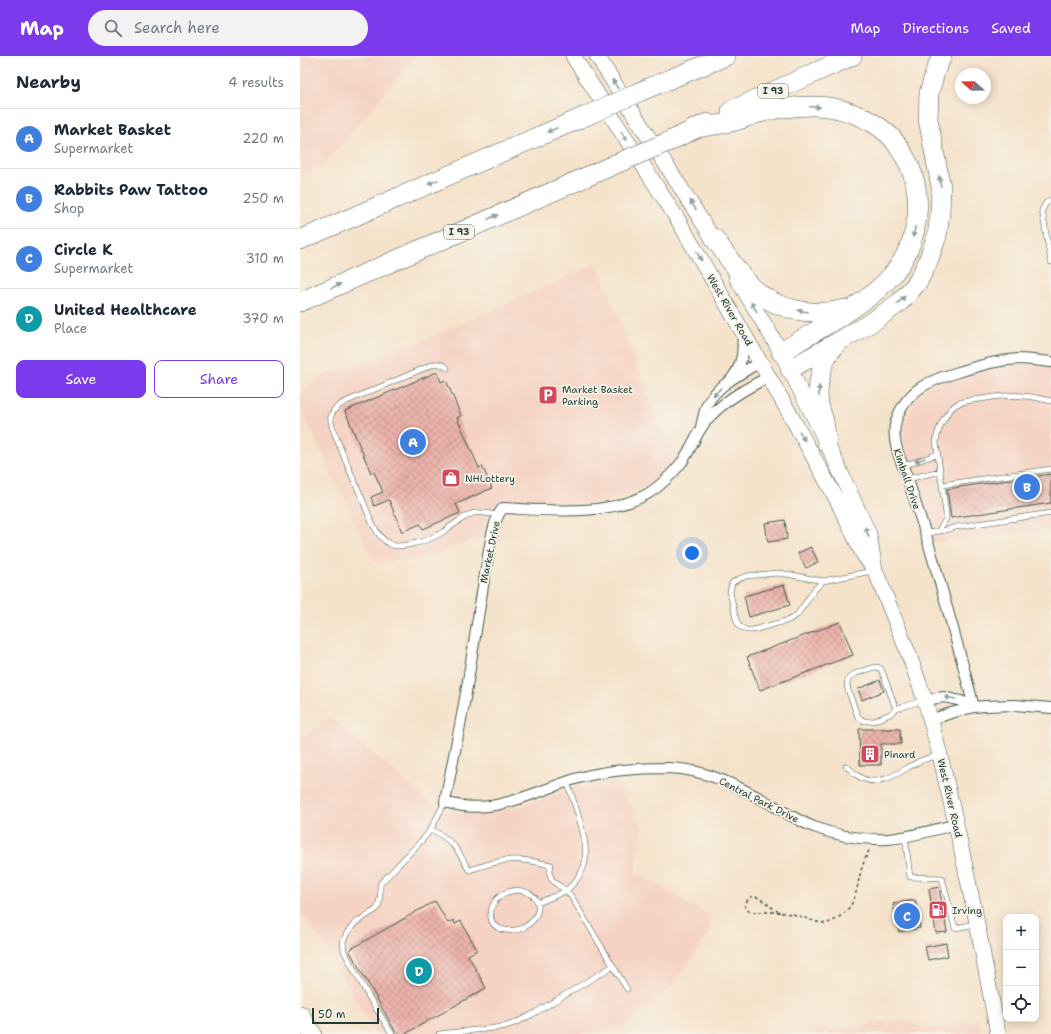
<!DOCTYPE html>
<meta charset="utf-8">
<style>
body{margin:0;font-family:"Shantell Sans",sans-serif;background:#f2f2f3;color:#1f2937}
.controls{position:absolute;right:12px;bottom:12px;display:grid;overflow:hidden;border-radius:8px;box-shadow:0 2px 10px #0003}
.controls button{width:36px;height:36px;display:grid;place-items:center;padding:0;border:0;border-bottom:1px solid #e0e1e3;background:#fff;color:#1f2937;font:20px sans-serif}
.compass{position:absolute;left:655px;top:12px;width:36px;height:36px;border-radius:50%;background:#fff;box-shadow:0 2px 10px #0003;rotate:290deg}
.scale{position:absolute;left:12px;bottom:10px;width:67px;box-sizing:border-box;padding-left:4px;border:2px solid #1f3d34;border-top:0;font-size:11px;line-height:14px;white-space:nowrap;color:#1f3d34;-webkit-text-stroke:3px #f7f3e8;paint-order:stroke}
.you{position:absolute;left:392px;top:497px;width:14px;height:14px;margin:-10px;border:3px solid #fff;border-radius:50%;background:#1a73e8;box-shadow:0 0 0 6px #1a73e833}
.badge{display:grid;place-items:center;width:26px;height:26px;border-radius:50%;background:#7c3aed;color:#fff;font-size:13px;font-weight:700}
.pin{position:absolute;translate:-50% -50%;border:2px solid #fff;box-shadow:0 1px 4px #0006}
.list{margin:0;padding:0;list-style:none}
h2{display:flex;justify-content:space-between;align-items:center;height:52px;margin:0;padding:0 16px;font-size:17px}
h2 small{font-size:13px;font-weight:400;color:#747a83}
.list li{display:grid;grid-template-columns:26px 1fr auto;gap:12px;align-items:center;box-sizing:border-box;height:60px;padding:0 16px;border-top:1px solid #e0e1e3}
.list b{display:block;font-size:15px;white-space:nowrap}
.list p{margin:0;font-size:13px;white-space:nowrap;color:#747a83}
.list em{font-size:13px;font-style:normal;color:#747a83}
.actions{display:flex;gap:8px;padding:12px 16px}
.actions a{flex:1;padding:9px 0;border:1px solid #7c3aed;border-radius:8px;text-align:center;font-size:14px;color:#7c3aed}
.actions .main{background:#7c3aed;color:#fff}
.icon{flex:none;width:22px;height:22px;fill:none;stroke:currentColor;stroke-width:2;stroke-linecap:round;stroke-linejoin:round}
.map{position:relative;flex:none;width:751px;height:978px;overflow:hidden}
header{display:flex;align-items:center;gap:24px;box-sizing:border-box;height:56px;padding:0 20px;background:#7c3aed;color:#fff}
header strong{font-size:19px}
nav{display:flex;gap:22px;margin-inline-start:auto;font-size:14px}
.search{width:280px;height:36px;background:#f2f2f3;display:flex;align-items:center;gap:10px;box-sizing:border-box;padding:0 14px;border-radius:22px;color:#747a83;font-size:15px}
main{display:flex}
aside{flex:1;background:#fff}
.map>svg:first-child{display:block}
.built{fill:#f5d2c2}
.building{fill:url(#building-cross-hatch)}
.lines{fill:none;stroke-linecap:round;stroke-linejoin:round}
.service-casing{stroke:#3f564a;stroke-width:6}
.minor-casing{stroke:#3f564a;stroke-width:12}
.secondary-casing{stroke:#3f564a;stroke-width:16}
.motorway-casing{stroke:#3f564a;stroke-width:20}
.path{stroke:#3f564a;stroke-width:1.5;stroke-dasharray:3 3;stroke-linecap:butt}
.service{stroke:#fff;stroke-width:5}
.minor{stroke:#fff;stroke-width:10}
.secondary{stroke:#fff;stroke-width:15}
.motorway{stroke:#fff;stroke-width:19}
.motorway-bridge-casing{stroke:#3f564a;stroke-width:20;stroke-linecap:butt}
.motorway-bridge{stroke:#fff;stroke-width:19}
.oneway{fill:#8f9e9a}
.labels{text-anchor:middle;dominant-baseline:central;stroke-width:3.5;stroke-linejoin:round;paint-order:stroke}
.shield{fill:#f7f3e8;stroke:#60746a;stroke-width:1}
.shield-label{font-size:9px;font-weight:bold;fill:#1f3d34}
.street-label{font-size:10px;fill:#1f3d34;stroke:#f7f3e8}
.poi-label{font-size:10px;fill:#1f3d34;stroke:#f7f3e8;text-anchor:start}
</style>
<header>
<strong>Map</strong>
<div class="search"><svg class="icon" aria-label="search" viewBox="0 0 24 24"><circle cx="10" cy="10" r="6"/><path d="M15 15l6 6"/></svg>Search here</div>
<nav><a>Map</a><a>Directions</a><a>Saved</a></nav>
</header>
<main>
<aside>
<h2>Nearby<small>4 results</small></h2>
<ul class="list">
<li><span class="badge" style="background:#3f7fe0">A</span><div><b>Market Basket</b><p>Supermarket</p></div><em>220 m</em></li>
<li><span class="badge" style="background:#3f7fe0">B</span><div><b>Rabbits Paw Tattoo</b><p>Shop</p></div><em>250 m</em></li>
<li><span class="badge" style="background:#3f7fe0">C</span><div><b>Circle K</b><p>Supermarket</p></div><em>310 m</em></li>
<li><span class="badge" style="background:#0f9aa8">D</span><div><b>United Healthcare</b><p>Place</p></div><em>370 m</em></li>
</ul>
<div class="actions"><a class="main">Save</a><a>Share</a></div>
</aside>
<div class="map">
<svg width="751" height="978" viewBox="0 0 751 978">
<defs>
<pattern id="building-cross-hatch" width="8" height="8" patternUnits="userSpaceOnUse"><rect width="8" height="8" fill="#ecb3ab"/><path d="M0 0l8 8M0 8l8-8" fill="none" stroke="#bf938c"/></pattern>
</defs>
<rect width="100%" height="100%" fill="#f7f3e8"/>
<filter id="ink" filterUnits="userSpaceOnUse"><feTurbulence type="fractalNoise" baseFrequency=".025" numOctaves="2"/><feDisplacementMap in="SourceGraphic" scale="8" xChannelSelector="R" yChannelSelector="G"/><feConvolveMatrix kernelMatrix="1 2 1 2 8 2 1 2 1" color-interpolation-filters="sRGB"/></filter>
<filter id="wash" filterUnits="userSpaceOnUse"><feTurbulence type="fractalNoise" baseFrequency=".012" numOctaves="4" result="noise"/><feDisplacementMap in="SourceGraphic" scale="16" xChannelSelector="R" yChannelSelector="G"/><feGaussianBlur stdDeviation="0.9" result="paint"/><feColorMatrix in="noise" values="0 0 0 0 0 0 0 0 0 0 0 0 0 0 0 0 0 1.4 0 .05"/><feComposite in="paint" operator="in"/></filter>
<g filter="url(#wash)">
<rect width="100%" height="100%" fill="#f5e2ca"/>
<path class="built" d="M0,0H116L22,111L0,120Z
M297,207L345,329L357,364L378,399L367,416L351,428L310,445L248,451L189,453L179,482L125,501L75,507L0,352V338L19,322L129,282Z
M704,308H751V473L634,486L604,390V371L614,346L627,331Z
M30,661L137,752L158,758L221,751L281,728L316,724L342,772L335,816L410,860L409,876L375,927L326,969L280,978H76L21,884L0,852V684Z
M607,963L626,974L680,964L681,978H504Z"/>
<g id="blocks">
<path class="building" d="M137,316L141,326L146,324L161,360L157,362L179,412L182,410L192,432L156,448L160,457L123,473L120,468L102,476L89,444L74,450L71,441L83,436L74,416L71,417L45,355Z
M751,418V447L651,462L647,433Z
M485,464L487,483L468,486L465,467Z
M511,491L518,506L506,512L498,497Z
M484,529L490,549L449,561L444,540Z
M540,566L553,599L460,634L447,601Z
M580,624L584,635L562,644L558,633Z
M559,673H600L601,688H581V709H560Z
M639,831L647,876L636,877L629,833Z
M615,844L620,872L599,876L593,848Z
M135,845L148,867L153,864L155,868L161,865L177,894L168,899L186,932L105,978H97L49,894Z
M646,887L648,900L628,904L625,891Z"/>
</g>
</g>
<g filter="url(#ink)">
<use href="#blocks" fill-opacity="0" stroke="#3f564a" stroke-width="1"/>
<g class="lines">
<g class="service-casing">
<path id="service" d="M751,144L746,147L742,154L751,206
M147,312C143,308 139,307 134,308L45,346C23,358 31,367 38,386C45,404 53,422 61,440C68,456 76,487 96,490C101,490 107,489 112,488C123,486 133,482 143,476C150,471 166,459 174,457C182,456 190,458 198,459
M751,345C723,338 709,338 681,343C673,344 663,345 657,348C646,355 637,374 636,386L642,429L751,413
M603,410L638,398
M608,423L640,415
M639,474L646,463V458L642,429
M625,478C636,475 646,475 656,471L751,457
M523,525L486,518L477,517L447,520L438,523L432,527L430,536L436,563L439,570L446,574H453L489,564L497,559L515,533L523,525L572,515
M596,653L582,615L580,612L575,611L554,618L549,622L547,627L548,634L558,661L564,665H574L590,658L596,653L624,644
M546,710C550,713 554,717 558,720C579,734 600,715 618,706C624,703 632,701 639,700
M131,773C154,786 156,791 169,814C182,810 196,805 209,804C223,803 237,806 251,809C247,825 255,826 266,835
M605,780L610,821L642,822L655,872L676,868
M216,834C255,837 237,879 205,874C185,871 188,849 201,839C206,836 211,835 216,834Z
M238,847L266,835
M313,910L327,933
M92,978L69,941L44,895L43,886L47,877L55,867L77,853L79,848L80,841V828L125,781L131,773L145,746
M139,978L194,972L206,970L215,967L233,958L313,910L271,840L266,835C273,828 281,820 284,810C291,789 274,747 267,726"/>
</g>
<g class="minor-casing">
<path id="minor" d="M469,321C446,332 413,351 400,374C394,384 389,396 382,406C373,417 362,429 349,437C309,461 248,454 203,452C192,464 189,496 186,513C178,558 172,603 164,648C158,681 151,713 145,746C195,762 235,734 282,721C309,714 341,712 369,712C406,713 442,732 474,750C487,757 500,766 514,771C537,780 564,784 588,783C611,781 634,774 656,768
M432,322C442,310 444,294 442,279
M401,371C403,363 404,354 408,347C417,329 444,316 460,306
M625,644L644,641L661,645L674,651
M674,651C659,593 643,536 626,479C620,461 614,442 608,424C602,406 592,388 595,369C598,355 608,340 620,332C633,323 649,319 665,314C682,309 699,304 718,303C729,303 740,305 751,306
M630,664L651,657L674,651L685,650L715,649L751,652"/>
</g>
<g class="secondary-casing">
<path id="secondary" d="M273,0L378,164L486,351L537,444L563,498L573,512
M297,0L419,192
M436,221L481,296L527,387L569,478L575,514L609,599L625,644L640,699L656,768L677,867L698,978"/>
</g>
<g class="motorway-casing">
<path id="motorway" d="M339,36L426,0
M431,55L494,26L552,0
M395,72C407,70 419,69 431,66C441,64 450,59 460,57C477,52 496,50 514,50C540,50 569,61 588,78C592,81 595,86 598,90C602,97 607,103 610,111C624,144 618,186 596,214C582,233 561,247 541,260C521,272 501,284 481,296
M370,85L407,67
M414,182C426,198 437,216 451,230C475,255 514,261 546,253
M0,184L288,59
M0,246L318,107
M490,313L536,287
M527,387L524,365L519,349L518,338L519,326L522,312L527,300L538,286L575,264L600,246L617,227L627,208L637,180L640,158L641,131L628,63L629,37L636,13L642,0
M0,959L12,978"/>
</g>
<path class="path" d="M480,856H451L447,854L445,851C451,826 469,853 480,856C484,858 488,857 492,858C503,860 514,867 525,867C530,867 535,864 539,861C557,849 556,833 561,815C563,807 567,799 570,792"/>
<use href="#service" class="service"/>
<use href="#minor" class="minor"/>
<use href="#secondary" class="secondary"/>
<use href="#motorway" class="motorway"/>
<g class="motorway-bridge-casing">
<path id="motorway-bridge" d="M288,59L339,36
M318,107L370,85"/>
</g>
<use href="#motorway-bridge" class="motorway-bridge"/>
</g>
<defs><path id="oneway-solid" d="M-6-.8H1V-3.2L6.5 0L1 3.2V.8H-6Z"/></defs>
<g class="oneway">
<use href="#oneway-solid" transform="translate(315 28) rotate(-123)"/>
<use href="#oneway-solid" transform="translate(515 51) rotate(3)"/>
<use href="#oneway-solid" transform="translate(252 74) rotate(157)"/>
<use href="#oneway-solid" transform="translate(324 80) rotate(57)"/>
<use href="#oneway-solid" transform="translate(640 125) rotate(-100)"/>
<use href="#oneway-solid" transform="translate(133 126) rotate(157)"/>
<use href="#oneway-solid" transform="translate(393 149) rotate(-123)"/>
<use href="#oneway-solid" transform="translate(193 161) rotate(-24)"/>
<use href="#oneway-solid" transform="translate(614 176) rotate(103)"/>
<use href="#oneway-solid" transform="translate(399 200) rotate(60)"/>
<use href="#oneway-solid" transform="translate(36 230) rotate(-24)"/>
<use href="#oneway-solid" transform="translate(601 244) rotate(-43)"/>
<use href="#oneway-solid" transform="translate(454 251) rotate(-121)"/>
<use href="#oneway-solid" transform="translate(503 255) rotate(-171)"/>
<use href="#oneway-solid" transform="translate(519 335) rotate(-89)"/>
<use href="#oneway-solid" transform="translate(417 336) rotate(135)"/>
<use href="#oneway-solid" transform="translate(502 380) rotate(61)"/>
<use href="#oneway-solid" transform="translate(620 404) rotate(161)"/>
<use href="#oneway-solid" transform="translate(567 476) rotate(-110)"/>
<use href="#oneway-solid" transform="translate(650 642) rotate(-169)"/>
</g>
</g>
<defs>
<g id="parking-square" transform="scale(1)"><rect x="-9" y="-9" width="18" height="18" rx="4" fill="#d1495b" stroke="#f7f3e8"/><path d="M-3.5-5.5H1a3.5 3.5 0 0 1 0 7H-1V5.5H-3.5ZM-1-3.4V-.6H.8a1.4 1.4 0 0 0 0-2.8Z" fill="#fff"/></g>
<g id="shop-square" transform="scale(1)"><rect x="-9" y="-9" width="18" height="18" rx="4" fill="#d1495b" stroke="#f7f3e8"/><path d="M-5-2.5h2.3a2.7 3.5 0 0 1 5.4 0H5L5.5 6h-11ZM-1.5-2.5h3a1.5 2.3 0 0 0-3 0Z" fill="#fff"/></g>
<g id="building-square" transform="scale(1)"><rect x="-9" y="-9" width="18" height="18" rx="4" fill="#d1495b" stroke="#f7f3e8"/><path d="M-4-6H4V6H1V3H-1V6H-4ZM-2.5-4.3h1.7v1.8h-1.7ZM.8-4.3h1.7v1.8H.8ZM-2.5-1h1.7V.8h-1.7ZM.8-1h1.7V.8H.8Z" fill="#fff"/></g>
<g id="fuel-square" transform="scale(1)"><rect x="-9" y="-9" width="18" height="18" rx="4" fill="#d1495b" stroke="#f7f3e8"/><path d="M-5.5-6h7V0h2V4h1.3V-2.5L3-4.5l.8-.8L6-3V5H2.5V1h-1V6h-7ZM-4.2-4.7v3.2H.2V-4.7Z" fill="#fff"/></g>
</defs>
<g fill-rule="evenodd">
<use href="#parking-square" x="248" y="339"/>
<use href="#shop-square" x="151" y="422"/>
<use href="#building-square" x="570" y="698"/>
<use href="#fuel-square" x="638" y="854"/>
</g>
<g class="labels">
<g class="shield">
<rect x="458" y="28" width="30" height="14" rx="3"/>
<rect x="144" y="169" width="30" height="14" rx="3"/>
</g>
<g class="shield-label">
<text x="473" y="35">I 93</text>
<text x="159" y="176">I 93</text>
</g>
<g class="street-label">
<text transform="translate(430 254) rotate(60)">West River Road</text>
<text transform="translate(607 423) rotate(71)">Kimball Drive</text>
<text transform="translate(190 496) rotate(-78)">Market Drive</text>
<text transform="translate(650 742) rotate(77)">West River Road</text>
<text transform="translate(459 744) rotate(27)">Central Park Drive</text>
</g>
<g class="poi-label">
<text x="262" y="333">Market Basket<tspan x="262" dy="12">Parking</tspan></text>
<text x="165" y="422">NHLottery</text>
<text x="584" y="698">Pinard</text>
<text x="652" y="854">Irving</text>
</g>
</g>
</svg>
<div class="controls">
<button>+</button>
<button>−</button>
<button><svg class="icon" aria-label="locate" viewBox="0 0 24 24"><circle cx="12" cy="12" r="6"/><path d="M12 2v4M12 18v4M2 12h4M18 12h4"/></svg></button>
</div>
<svg class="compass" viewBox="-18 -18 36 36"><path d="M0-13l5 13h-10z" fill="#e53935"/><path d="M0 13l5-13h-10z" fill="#747a83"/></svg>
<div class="scale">50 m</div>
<div class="you"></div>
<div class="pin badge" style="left:113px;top:386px;background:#3f7fe0">A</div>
<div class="pin badge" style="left:727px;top:431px;background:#3f7fe0">B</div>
<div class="pin badge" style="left:607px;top:860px;background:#3f7fe0">C</div>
<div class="pin badge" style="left:119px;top:915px;background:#0f9aa8">D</div>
</div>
</main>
